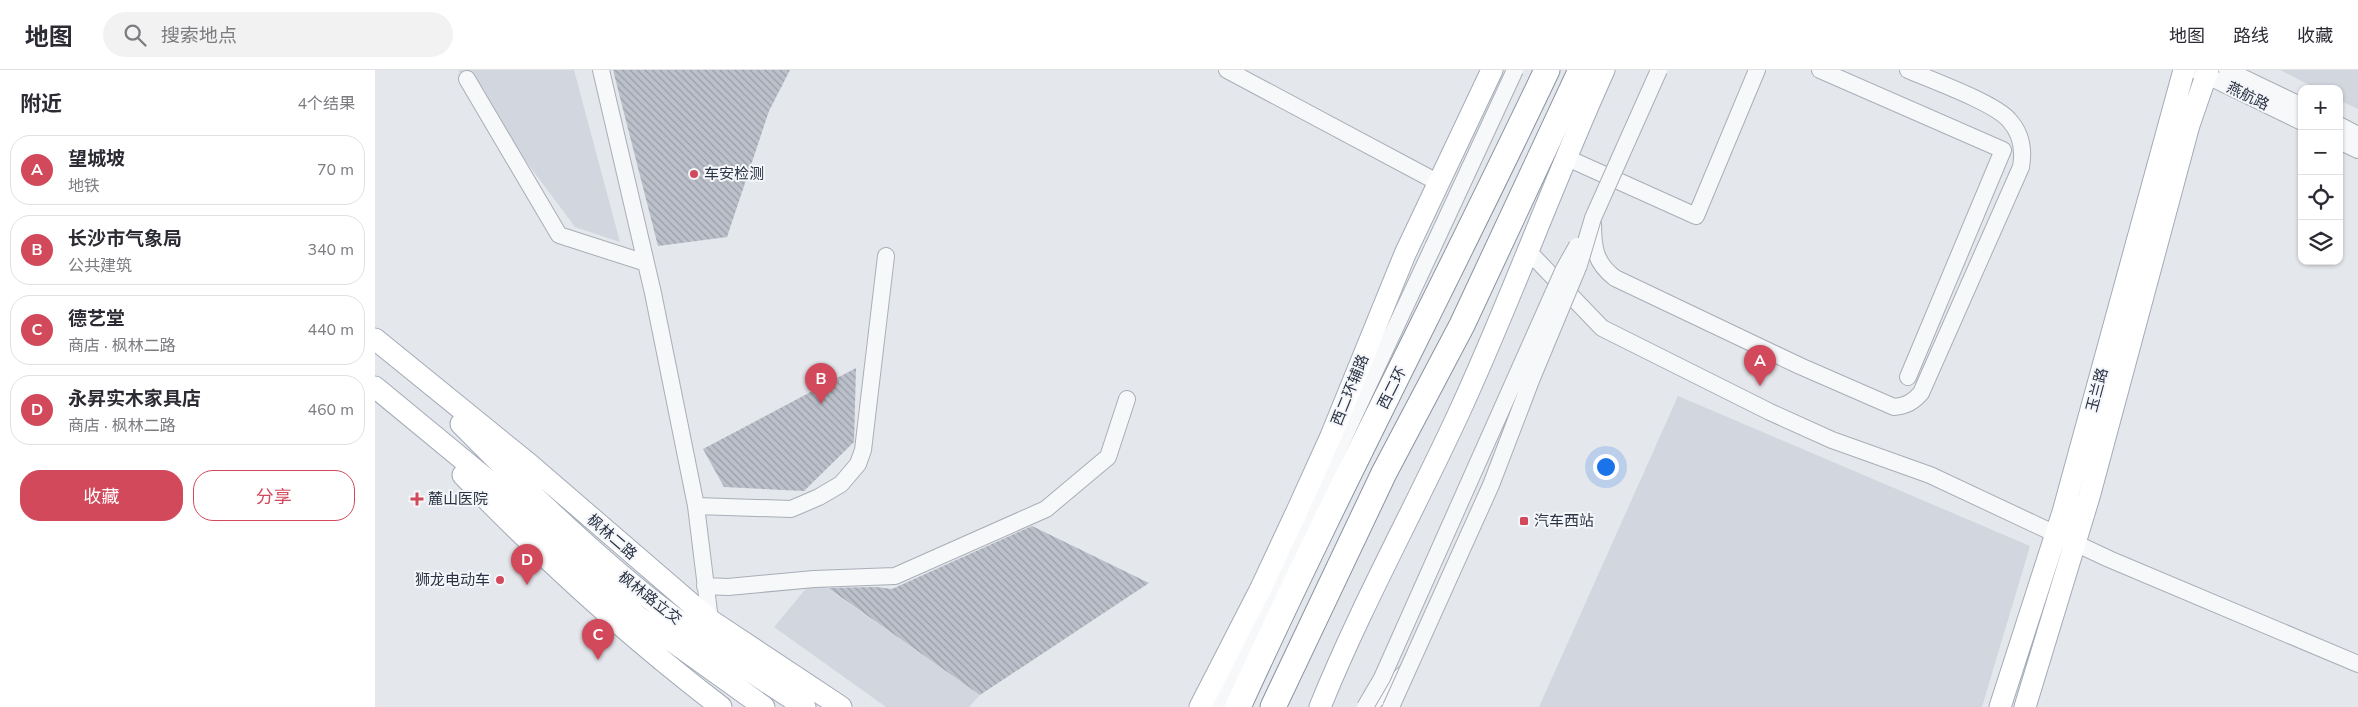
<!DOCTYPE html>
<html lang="zh">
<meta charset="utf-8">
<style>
body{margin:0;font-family:"Nunito Sans","Noto Sans SC",sans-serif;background:#f2f2f3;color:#2b2b33}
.controls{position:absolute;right:15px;top:15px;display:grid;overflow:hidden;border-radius:10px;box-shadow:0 1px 4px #0004}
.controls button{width:45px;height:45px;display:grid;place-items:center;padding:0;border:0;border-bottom:1px solid #e1e1e2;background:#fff;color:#2b2b33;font:25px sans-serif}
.you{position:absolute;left:1230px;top:396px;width:18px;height:18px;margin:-12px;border:4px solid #fff;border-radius:50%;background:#1a73e8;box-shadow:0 0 0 8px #1a73e833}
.badge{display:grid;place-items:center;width:32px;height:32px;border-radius:50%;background:#d1495b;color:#fff;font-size:16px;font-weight:700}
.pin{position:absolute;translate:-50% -41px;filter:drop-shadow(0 1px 2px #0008)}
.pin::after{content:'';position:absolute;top:26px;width:18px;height:15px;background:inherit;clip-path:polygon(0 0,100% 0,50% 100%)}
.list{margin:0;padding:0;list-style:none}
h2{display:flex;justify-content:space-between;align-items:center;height:65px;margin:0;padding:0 20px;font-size:21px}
h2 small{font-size:16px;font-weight:400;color:#7c7c81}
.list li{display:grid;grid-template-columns:32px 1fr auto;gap:15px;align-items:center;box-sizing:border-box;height:70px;margin:0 10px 10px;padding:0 10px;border:1px solid #e1e1e2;border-radius:20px}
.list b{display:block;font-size:19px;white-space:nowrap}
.list p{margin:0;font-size:16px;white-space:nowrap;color:#7c7c81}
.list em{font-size:16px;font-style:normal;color:#7c7c81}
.actions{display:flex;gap:10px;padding:15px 20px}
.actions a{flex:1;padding:11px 0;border:1px solid #d1495b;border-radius:20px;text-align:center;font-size:18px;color:#d1495b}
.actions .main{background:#d1495b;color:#fff}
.icon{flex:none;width:28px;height:28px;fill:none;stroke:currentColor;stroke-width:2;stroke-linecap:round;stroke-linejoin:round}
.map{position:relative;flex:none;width:1983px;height:637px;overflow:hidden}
header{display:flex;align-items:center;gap:30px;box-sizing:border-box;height:70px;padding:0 25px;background:#fff;border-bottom:1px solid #e1e1e2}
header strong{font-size:24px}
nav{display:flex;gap:28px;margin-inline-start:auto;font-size:18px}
.search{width:350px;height:45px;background:#f2f2f3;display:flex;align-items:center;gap:12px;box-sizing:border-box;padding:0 18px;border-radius:28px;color:#7c7c81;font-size:19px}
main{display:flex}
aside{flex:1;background:#fff}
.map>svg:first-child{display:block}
.built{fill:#d2d6de}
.building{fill:url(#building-back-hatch)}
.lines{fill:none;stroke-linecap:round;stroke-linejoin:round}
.minor-casing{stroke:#a9aeb7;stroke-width:18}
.major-casing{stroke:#a3abb8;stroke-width:23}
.highway-casing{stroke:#8b94a3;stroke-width:27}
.minor{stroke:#f7f8fa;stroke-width:16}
.major{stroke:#fff;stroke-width:21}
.highway{stroke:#fff;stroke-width:25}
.minor-bridge-casing{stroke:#a9aeb7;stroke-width:18;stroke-linecap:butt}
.minor-bridge{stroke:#f7f8fa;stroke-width:16}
.poi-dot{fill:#d1495b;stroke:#f4f6f9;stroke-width:2}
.labels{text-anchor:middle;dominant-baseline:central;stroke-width:4;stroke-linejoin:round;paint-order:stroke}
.street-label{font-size:15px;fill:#2b3445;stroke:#f4f6f9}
.poi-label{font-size:15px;fill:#2b3445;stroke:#f4f6f9;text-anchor:start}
</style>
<header>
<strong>地图</strong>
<div class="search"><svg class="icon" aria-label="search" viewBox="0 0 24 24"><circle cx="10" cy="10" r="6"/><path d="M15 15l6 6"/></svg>搜索地点</div>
<nav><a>地图</a><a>路线</a><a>收藏</a></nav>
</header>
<main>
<aside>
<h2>附近<small>4个结果</small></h2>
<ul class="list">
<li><span class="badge">A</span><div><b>望城坡</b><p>地铁</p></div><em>70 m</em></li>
<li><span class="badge">B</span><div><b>长沙市气象局</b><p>公共建筑</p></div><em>340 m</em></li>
<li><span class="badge">C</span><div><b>德艺堂</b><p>商店 · 枫林二路</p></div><em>440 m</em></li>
<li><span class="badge">D</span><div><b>永昇实木家具店</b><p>商店 · 枫林二路</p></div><em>460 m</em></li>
</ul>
<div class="actions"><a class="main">收藏</a><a>分享</a></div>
</aside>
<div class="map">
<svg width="1983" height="637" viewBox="0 0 1983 637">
<defs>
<pattern id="building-back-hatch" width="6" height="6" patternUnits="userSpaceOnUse" patternTransform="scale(1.25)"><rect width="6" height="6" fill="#bbc0ca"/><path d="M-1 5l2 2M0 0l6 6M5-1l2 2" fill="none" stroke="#989da6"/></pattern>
</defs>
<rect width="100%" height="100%" fill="#e4e7ec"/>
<path class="built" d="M83,0H199L245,172L200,157Z
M1905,0H1983V39L1964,30V19H1942Z
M1303,326L1655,476L1607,637H1164Z
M439,509L605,625L594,637H511L399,557Z"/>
<path class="building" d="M238,0H415L394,41L352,167L283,176Z
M481,298L479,372L429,421L349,417L328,379Z
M657,456L774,513L605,625L453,518L501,517L517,519Z"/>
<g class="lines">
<g class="minor-casing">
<path id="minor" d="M226,0L278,223L321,436L335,550
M852,0L1064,113
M1445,0L1628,80L1533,307
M1820,0L1927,52
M1852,0L1927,36
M92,9L184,165L271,193
M1964,55L1983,65
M1964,71L1983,80
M1190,87L1321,146L1382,0
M1218,154C1218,177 1220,193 1240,208L1425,296L1519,337C1531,336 1538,332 1546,323L1646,97C1649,80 1646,63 1634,50C1620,33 1556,10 1533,0
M1154,182L1227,258L1395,342L1457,370L1555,405L1734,489L1983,594
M321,436L416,439L444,427L466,414L483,394L488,380L511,186
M330,516L353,517L439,509L520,506L671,439L733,387L752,329
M843,637L1058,177
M993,637L1032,601"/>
</g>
<g class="major-casing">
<path id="major" d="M0,269L154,394L335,550L466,637
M0,317L126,421L262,546L389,637
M86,354C146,415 208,475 275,529C324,568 377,603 430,637
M88,405C169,489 253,566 346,637
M825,637L886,518L922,441L956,366L1030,184L1117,0
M945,637C985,538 1037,444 1082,347C1135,233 1177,115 1229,0
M1625,637L1688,442L1809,0
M1650,637L1714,427L1814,55L1833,0"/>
</g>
<g class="highway-casing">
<path id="highway" d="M863,637C961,422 1071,213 1172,0
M898,637L1009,403L1087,255L1206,0"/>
</g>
<use href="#minor" class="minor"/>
<use href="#major" class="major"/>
<use href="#highway" class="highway"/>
<g class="minor-bridge-casing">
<path id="minor-bridge" d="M1058,177L1140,0
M990,637L1007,608L1189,199L1202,176
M1016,637L1116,415L1157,308L1204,195L1218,148L1284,0"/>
</g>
<use href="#minor-bridge" class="minor-bridge"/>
</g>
<g class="poi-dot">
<circle cx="319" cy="104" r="5"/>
<path d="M39.5 421.5h5v5h5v5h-5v5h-5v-5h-5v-5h5z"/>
<rect x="1144" y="446" width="10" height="10" rx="2.5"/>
<circle cx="125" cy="510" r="5"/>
</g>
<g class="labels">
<g class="street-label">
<text transform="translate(1873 26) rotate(26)">燕航路</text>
<text transform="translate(1017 318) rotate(-63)">西二环</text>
<text transform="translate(975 320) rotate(-68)">西二环辅路</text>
<text transform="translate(1722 320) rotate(-75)">玉兰路</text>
<text transform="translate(237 467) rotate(41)">枫林二路</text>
<text transform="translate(275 528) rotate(38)">枫林路立交</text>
</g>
<g class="poi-label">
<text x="329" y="104">车安检测</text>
<text x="53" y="429">麓山医院</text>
<text x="1159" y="451">汽车西站</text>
<text x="115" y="510" text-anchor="end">狮龙电动车</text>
</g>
</g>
</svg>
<div class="controls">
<button>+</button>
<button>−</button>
<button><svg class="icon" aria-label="locate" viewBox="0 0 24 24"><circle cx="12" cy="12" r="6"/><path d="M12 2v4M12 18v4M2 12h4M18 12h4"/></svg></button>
<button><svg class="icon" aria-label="layers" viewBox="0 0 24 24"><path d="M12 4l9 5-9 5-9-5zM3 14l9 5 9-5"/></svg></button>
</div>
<div class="you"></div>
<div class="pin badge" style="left:1385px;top:316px">A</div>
<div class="pin badge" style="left:446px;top:334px">B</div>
<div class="pin badge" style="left:223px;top:590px">C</div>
<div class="pin badge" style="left:152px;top:515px">D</div>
</div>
</main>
